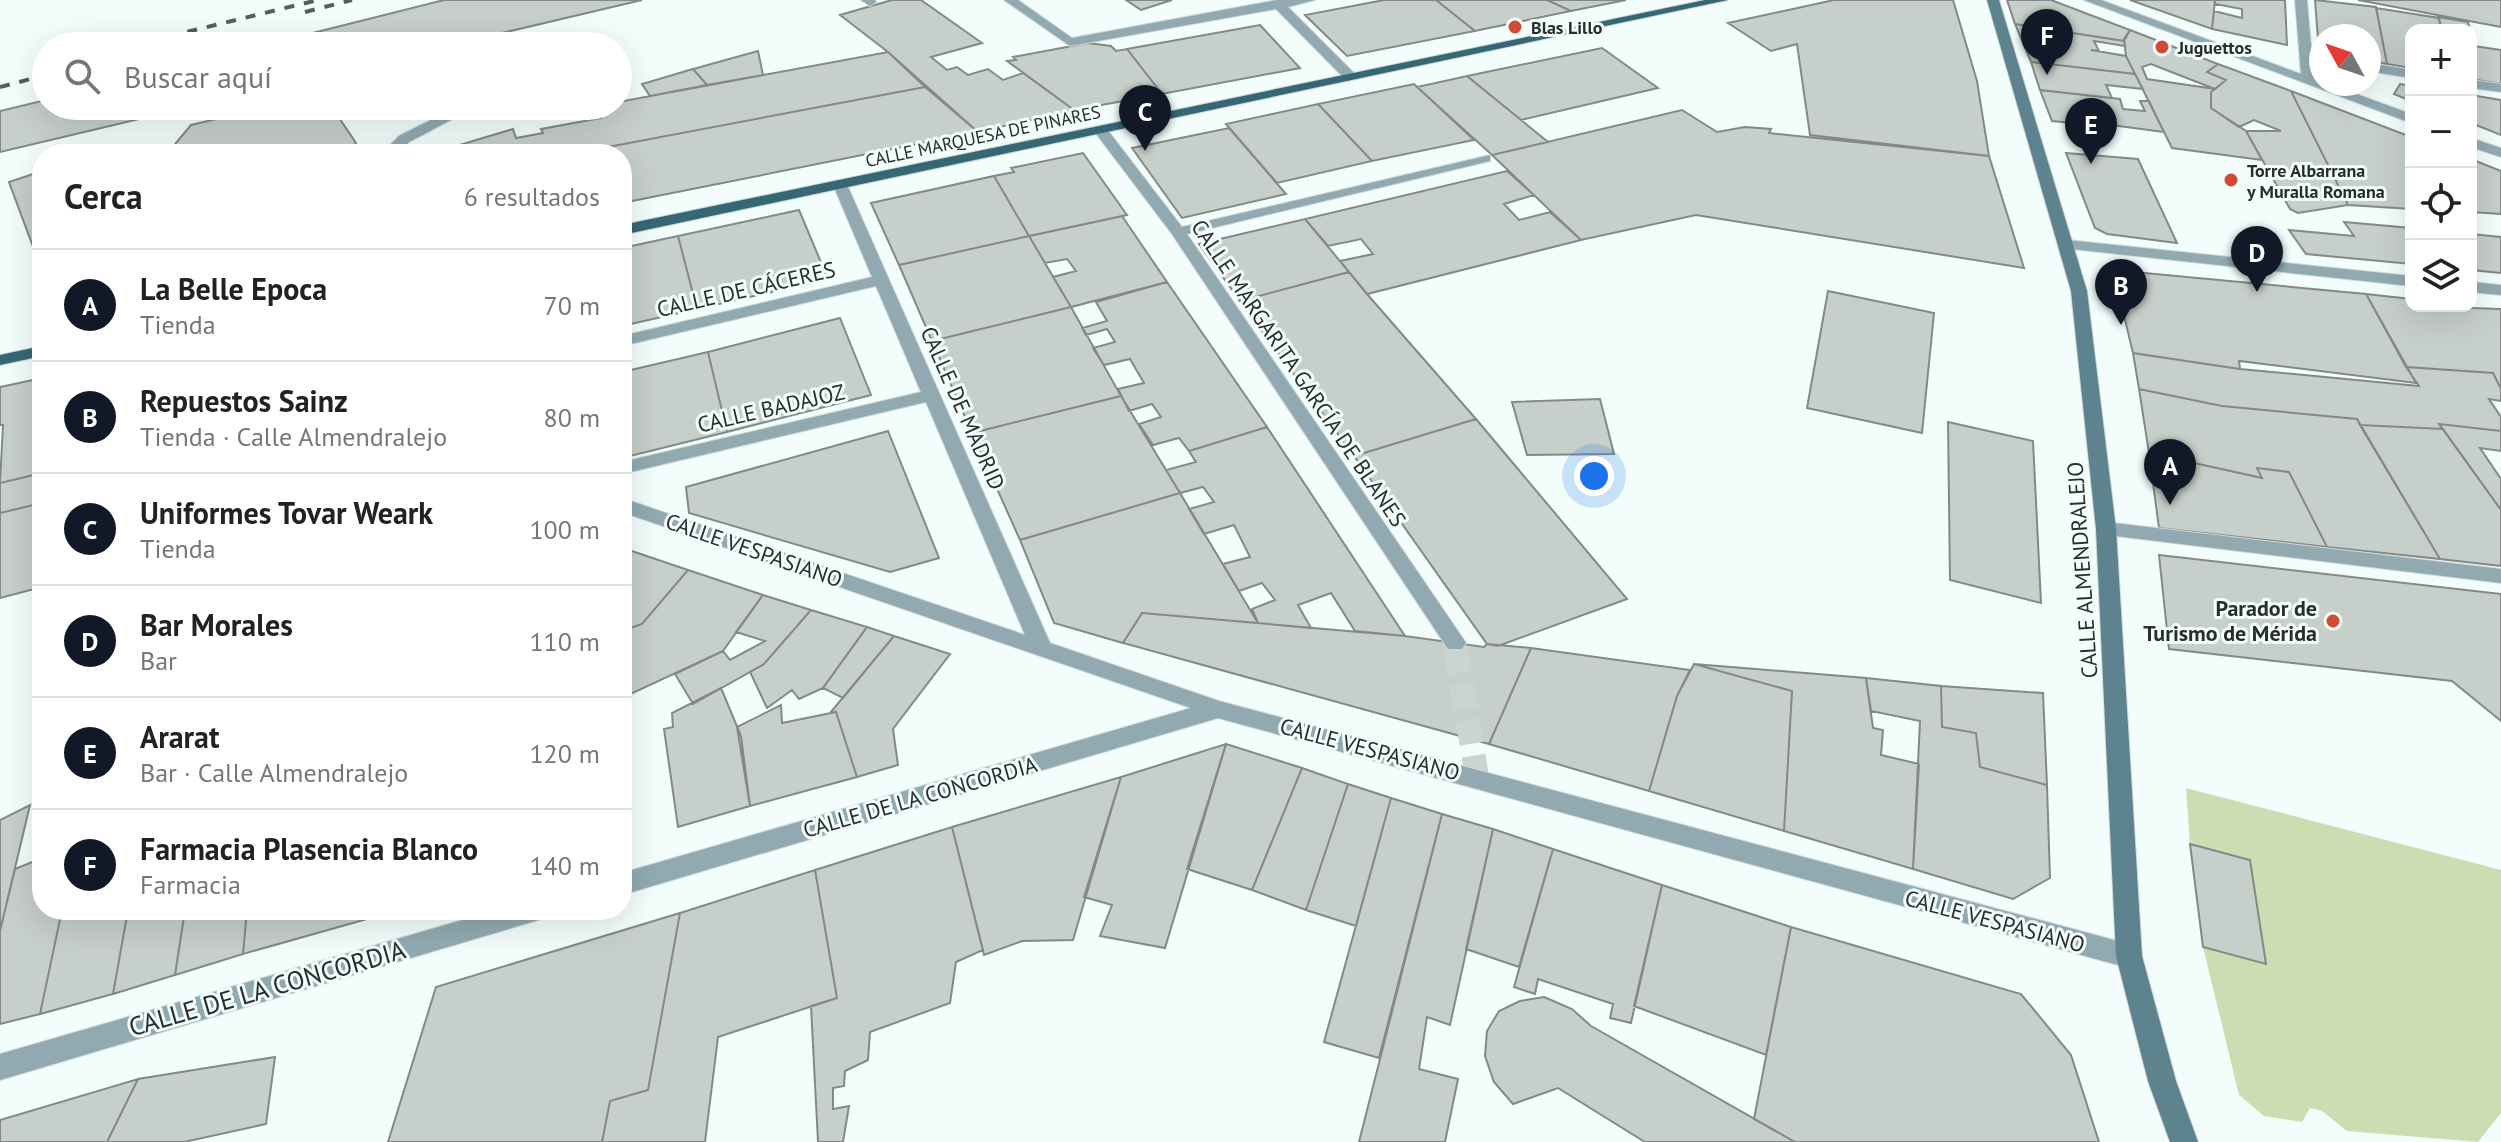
<!DOCTYPE html>
<html lang="es">
<meta charset="utf-8">
<style>
body{margin:0;font-family:"PT Sans",sans-serif;background:#f2f2f2;color:#222}
.controls{position:absolute;right:24px;top:24px;display:grid;overflow:hidden;border-radius:16px;box-shadow:0 8px 32px #0002}
.controls button{width:72px;height:72px;display:grid;place-items:center;padding:0;border:0;border-bottom:2px solid #e0e0e0;background:#fff;color:#222;font:40px sans-serif}
.compass{position:absolute;left:2309px;top:24px;width:72px;height:72px;border-radius:50%;background:#fff;box-shadow:0 8px 32px #0002;rotate:310deg}
.you{position:absolute;left:1594px;top:476px;width:28px;height:28px;margin:-20px;border:6px solid #fff;border-radius:50%;background:#1a73e8;box-shadow:0 0 0 12px #1a73e833}
.badge{display:grid;place-items:center;width:52px;height:52px;border-radius:50%;background:#111827;color:#fff;font-size:26px;font-weight:700}
.pin{position:absolute;translate:-50% -66px;filter:drop-shadow(0 2px 4px #0008)}
.pin::after{content:'';position:absolute;top:42px;width:28px;height:24px;background:inherit;clip-path:polygon(0 0,100% 0,50% 100%)}
.list{margin:0;padding:0;list-style:none}
h2{display:flex;justify-content:space-between;align-items:center;height:104px;margin:0;padding:0 32px;font-size:34px}
h2 small{font-size:26px;font-weight:400;color:#767676}
.list li{display:grid;grid-template-columns:52px 1fr auto;gap:24px;align-items:center;box-sizing:border-box;height:112px;padding:0 32px;border-top:2px solid #e0e0e0}
.list b{display:block;font-size:30px;white-space:nowrap}
.list p{margin:0;font-size:26px;white-space:nowrap;color:#767676}
.list em{font-size:26px;font-style:normal;color:#767676}
.icon{flex:none;width:44px;height:44px;fill:none;stroke:currentColor;stroke-width:2;stroke-linecap:round;stroke-linejoin:round}
.map{position:relative;flex:none;width:2501px;height:1142px;overflow:hidden}
.search{position:absolute;background:#fff;box-shadow:0 8px 32px #0002;left:32px;top:32px;width:600px;height:88px;display:flex;align-items:center;gap:20px;box-sizing:border-box;padding:0 28px;border-radius:44px;color:#767676;font-size:30px}
.panel{position:absolute;background:#fff;box-shadow:0 8px 32px #0002;left:32px;top:144px;width:600px;height:776px;border-radius:32px}
.map>svg:first-child{display:block}
.green{fill:#ccddb2}
.building{fill:#c7cfca;stroke:#838a85;stroke-width:2}
.lines{fill:none;stroke-linecap:round;stroke-linejoin:round}
.street-tunnel-far1{stroke:#cbd4d2;stroke-width:18;stroke-dasharray:18 9;stroke-linecap:butt}
.street-tunnel{stroke:#cbd4d2;stroke-width:24;stroke-dasharray:24 12;stroke-linecap:butt}
.lane-casing{stroke:#cfd8d7;stroke-width:2}
.street-casing{stroke:#cfd8d7;stroke-width:2}
.secondary-casing{stroke:#cfd8d7;stroke-width:2}
.primary-casing{stroke:#cfd8d7;stroke-width:2}
.lane{fill:#91aab2;fill-rule:evenodd}
.street{fill:#91aab2;fill-rule:evenodd}
.secondary{fill:#5d838f;fill-rule:evenodd}
.primary{fill:#366775;fill-rule:evenodd}
.rail{stroke:#585d5c;stroke-width:4;stroke-dasharray:10 10;stroke-linecap:butt}
.poi-dot{fill:#d54934;stroke:#f3fefc;stroke-width:3}
.labels{text-anchor:middle;dominant-baseline:central;stroke-width:6;stroke-linejoin:round;paint-order:stroke}
.far-poi-label{font-size:18px;font-weight:bold;fill:#292d2c;stroke:#f3fefc;text-anchor:start}
.far-street-label{font-size:18px;fill:#292d2c;stroke:#f3fefc}
.street-label{font-size:22px;fill:#292d2c;stroke:#f3fefc}
.poi-label{font-size:22px;font-weight:bold;fill:#292d2c;stroke:#f3fefc;text-anchor:end}
.near-street-label{font-size:26px;fill:#292d2c;stroke:#f3fefc}
</style>
<div class="map">
<svg width="2501" height="1142" viewBox="0 0 2501 1142">
<rect width="100%" height="100%" fill="#f3fefc"/>
<path class="green" d="M2186,788L2501,870V1113L2478,1142L2347,1131L2322,1111L2310,1108L2302,1122L2264,1116L2239,1095L2203,947L2265,964L2190,844Z"/>
<path class="building" d="M444,0H642L447,46H261Z
M892,0H921L982,43L931,57L947,70L957,67L968,75L988,69L1003,80L1023,73L1074,110L978,132L888,52L840,15Z
M1126,0H1172L1141,10Z
M1384,0H1436L1475,31L1347,56L1305,15Z
M1436,0H1547L1571,11L1475,31Z
M1547,0H1626L1571,11Z
M1834,0H1953L1977,81L1989,156L1810,135L1797,44L1771,51L1728,23Z
M2007,0H2051L2130,30L2124,41L2015,24Z
M2130,0H2215L2212,29Z
M2215,0H2285L2287,45L2212,29L2214,11L2242,18V9L2215,4Z
M2315,0L2376,7L2387,64L2369,61V36H2321L2319,52Z
M2358,0H2501V27Z
M2376,8L2439,18L2442,30H2411V68L2387,64Z
M2438,17L2468,22L2470,30H2442Z
M2015,24L2124,41L2125,46L2094,41L2099,51L2091,50L2126,56L2135,74L2031,62Z
M1260,25L1300,68L1162,94L1127,49Z
M2130,30L2218,64L2207,72L2226,80L2215,89L2151,64L2142,67L2147,79L2215,89L2211,92V108L2246,131L2262,160L2172,148L2126,56L2124,39Z
M2471,34L2474,46L2501,50V84L2471,79Z
M1088,43L1111,46L1116,51L1127,49L1162,94L1074,110L1007,61L1016,60L1013,57Z
M1602,48L1658,88L1521,120L1467,76Z
M758,51L763,75L707,85L693,69Z
M888,52L925,87L571,154H453V147L513,129L516,138L543,133L541,129L601,118L594,106H618V102Z
M2031,62L2135,74L2143,89L2106,85L2112,98L2040,90Z
M2218,64L2291,91L2348,205L2298,213L2290,209L2246,131H2281L2254,120L2239,127L2211,108V92L2226,80L2207,72Z
M693,69L707,85L650,96L642,84Z
M1467,76L1548,142L1492,155L1417,87Z
M1414,84L1474,140L1372,161L1318,104Z
M2400,84L2411,86V101L2394,94Z
M925,87L978,132L622,203V154H571Z
M2040,90L2120,99L2123,109L2145,111L2140,101H2149L2164,132L2081,121L2083,124L2052,121Z
M2291,91L2411,137V209L2348,205Z
M2471,95L2501,100V135L2471,123Z
M46,100V106H194L0,152V111Z
M1318,104L1372,161L1277,183L1226,124Z
M272,106H331L356,143L345,154H181L175,144L191,125Z
M1682,110L1717,132L1745,127L1771,129L1769,133L1989,156L2024,268L1696,215L1581,240L1492,155Z
M1229,128L1286,194L1182,218L1132,148Z
M1083,153L1127,215L1029,236L994,176L1014,172L1011,168Z
M2066,153L2138,159L2177,243L2107,234L2095,228Z
M2471,159L2501,171V214L2471,212Z
M42,171V271L9,182Z
M1507,171L1534,195L1504,204L1519,220L1550,212L1581,240L1367,294L1340,261L1373,254L1361,239L1328,246L1305,219Z
M994,176L1029,236L899,265L871,203Z
M799,210L828,279L697,309L678,236Z
M1122,216L1167,282L1071,307L1053,277L1076,271L1067,259L1045,263L1029,236Z
M1305,219L1349,272L1240,301L1199,244Z
M2344,222L2411,228V264L2306,254L2289,230L2354,236Z
M2471,234L2501,237V273L2471,270Z
M678,236L697,309L622,326V248Z
M1029,236L1071,307L932,341L899,265Z
M1349,272L1367,294L1476,419L1354,456L1240,301Z
M2134,272L2366,294L2416,383L2239,361L2240,369L2133,353L2116,282L2120,277Z
M1167,282L1267,427L1189,451L1179,438L1153,445L1139,424L1161,417L1152,404L1129,411L1118,389L1144,383L1130,359L1104,365L1093,348L1115,342L1107,329L1086,335L1082,328L1107,321L1096,302Z
M1828,291L1934,313L1922,433L1807,408Z
M2366,294L2411,299V306L2501,309V389L2493,373L2406,367Z
M1071,307L1121,396L972,433L932,341Z
M840,318L871,395L727,432L708,352Z
M708,352L727,432L622,458V372Z
M2133,353L2240,369L2419,386L2406,367L2493,373L2501,389V401L2489,399L2501,417V431L2439,424L2443,429L2360,425L2357,419L2222,406L2139,389Z
M42,378V473L0,483L3,425H0V387Z
M2139,389L2222,406L2357,419L2440,559L2327,547L2289,472L2257,468L2262,478L2149,453Z
M1121,396L1180,493L1020,540L972,433Z
M1600,399L1614,454L1527,455L1512,402Z
M1476,419L1627,599L1498,646L1487,644L1354,456Z
M1948,422L2033,441L2041,603L1950,580Z
M2439,424L2501,431V451L2480,448L2501,479V510Z
M2360,425L2443,429L2501,510V566L2440,559Z
M1267,427L1405,636L1355,631L1331,593L1298,605L1311,628L1258,623L1252,609L1275,600L1262,583L1239,591L1223,564L1250,557L1234,525L1204,534L1189,509L1214,502L1203,487L1180,493L1166,470L1196,462L1189,451Z
M888,431L939,558L890,572L689,513L686,487Z
M2149,453L2262,478L2257,468L2289,472L2327,547L2159,528Z
M42,473V503L0,513V483Z
M1180,493L1258,623L1142,613L1123,643L1054,623L1020,540Z
M42,503V587L0,598V513Z
M623,548L688,570L642,624L622,631Z
M2159,555L2501,594V721L2452,681L2169,649Z
M688,570L763,595L723,651L622,698V631L642,624Z
M763,595L811,610L764,664L693,704L675,674L723,651L730,660L765,641L736,632Z
M811,610L867,627L823,688L799,699L792,690L767,708L750,672L764,664Z
M1142,613L1405,636L1484,647L1487,644L1531,648L1489,744L1123,643Z
M867,627L894,636L843,698L823,688Z
M894,636L950,654L893,729L898,765L857,777L836,712L830,713Z
M1531,648L1690,670L1677,696L1649,791L1489,744Z
M1694,664L1792,691L1784,831L1649,791L1677,696Z
M1694,664L1866,678L1873,728L1883,730L1881,755L1919,764L1913,869L1784,831L1792,691Z
M1866,678L1941,686L1942,727L1976,733L1980,767L2047,785L2050,878L2013,899L1913,869L1920,721L1871,711Z
M1941,686L2043,693L2047,785L1980,767L1976,733L1942,727Z
M721,688L741,736L750,806L678,827L664,729L673,727L672,713Z
M781,705L782,723L836,712L857,777L750,806L737,727Z
M1226,744L1302,768L1252,890L1187,869Z
M1226,744L1165,948L1100,936L1112,905L1084,897L1121,777Z
M1302,768L1348,784L1306,910L1252,890Z
M1121,777L1073,940L1022,941L984,955L952,827Z
M1348,784L1391,798L1356,926L1306,910Z
M1391,798L1442,814L1379,1058L1324,1042Z
M30,805L0,931V820Z
M1442,814L1493,829L1450,1025L1427,1017L1419,1069L1458,1079L1445,1142H1359Z
M952,827L983,950L956,962L950,1003L870,1032L868,1060L845,1071L844,1086L833,1088V1109L849,1106L843,1142H818L811,1006L837,998L815,870Z
M1493,829L1553,849L1519,967L1466,949Z
M2190,844L2250,860L2266,964L2203,947Z
M1553,849L1662,885L1631,1023L1610,1018L1613,1004L1538,979L1535,994L1514,987Z
M42,858V910H62L40,1014L0,1024V931L15,869Z
M815,870L837,998L718,1037L705,1142H602L610,1101L648,1090L680,913Z
M1662,885L1791,927L1766,1055L1634,1006Z
M62,910H128L113,994L40,1014Z
M128,910H185L175,975L113,994Z
M185,910H247L243,954L175,975Z
M247,910H367V919L243,954Z
M680,913L648,1090L610,1101L602,1142H388L436,987Z
M1791,927L2021,994L2071,1055L2099,1142H1795L1754,1119Z
M1544,997L1572,1009L1591,1026L1795,1142H1645L1558,1088L1513,1104L1494,1082L1485,1056L1487,1031L1499,1011L1520,1001Z
M275,1057L266,1124L184,1142H107L138,1079Z
M138,1079L107,1142H0V1120Z"/>
<g class="lines">
<path class="street-tunnel-far1" d="M1455,643L1456,651"/>
<path class="street-tunnel" d="M1456,649L1477,777"/>
<g class="lane-casing">
<path id="lane" d="M861,0H875L876,2L870,6Z
M459,106H477L409,142L396,154H381L399,136Z"/>
</g>
<g class="street-casing">
<path id="street" d="M1004,0H1018L1072,38L1277,0H1315L1288,7L1359,78L1347,81L1276,9L1070,46Z
M2084,0H2101L2301,74L2295,0H2307L2314,79L2321,84H2329L2411,114V123Z
M2369,63L2411,70V78L2369,71Z
M2471,80L2501,84V92L2471,88Z
M1101,127L1106,128L1182,227L1490,155V161L1187,234L1462,637L1466,643L1462,649H1448L1172,234L1094,131Z
M2471,138L2501,148V157L2471,147Z
M841,183L848,187L1050,643L1219,701L2129,944L2138,948L2142,956L2138,964L2129,968L1218,718L622,895V873L1191,708L622,512V498L1025,635L926,402L622,474V462L921,392L876,286L622,346V336L872,277L834,187Z
M2067,240L2411,276V286L2062,248V242Z
M2471,282L2501,285V295L2471,292Z
M2106,522L2501,569V583L2099,534L2096,529L2099,524Z
M497,910H547L544,918L535,921L0,1080V1054Z"/>
</g>
<g class="secondary-casing">
<path id="secondary" d="M1987,0H1999L2087,291L2116,529L2142,956L2176,1081L2198,1142H2170L2148,1081L2116,956L2096,529L2071,291Z"/>
</g>
<g class="primary-casing">
<path id="primary" d="M1705,0H1728L622,235V225Z
M42,346V356L0,365V355Z"/>
</g>
<use href="#lane" class="lane"/>
<use href="#street" class="street"/>
<use href="#secondary" class="secondary"/>
<use href="#primary" class="primary"/>
<path class="rail" d="M305,12L352,0
M129,46L318,0
M0,87L46,75"/>
</g>
<g class="poi-dot">
<circle cx="1515" cy="27" r="8"/>
<circle cx="2162" cy="47" r="8"/>
<circle cx="2231" cy="180" r="8"/>
<circle cx="2333" cy="621" r="8"/>
</g>
<g class="labels">
<g class="far-poi-label">
<text x="1531" y="27">Blas Lillo</text>
<text x="2178" y="47">Juguettos</text>
<text x="2247" y="170">Torre Albarrana<tspan x="2247" dy="21">y Muralla Romana</tspan></text>
</g>
<g class="far-street-label">
<text transform="translate(983 136) rotate(-12)">CALLE MARQUESA DE PINARES</text>
</g>
<g class="street-label">
<text transform="translate(746 289) rotate(-13)">CALLE DE CÁCERES</text>
<text transform="translate(1299 373) rotate(56)">CALLE MARGARITA GARCÍA DE BLANES</text>
<text transform="translate(771 408) rotate(-13)">CALLE BADAJOZ</text>
<text transform="translate(963 408) rotate(66)">CALLE DE MADRID</text>
<text transform="translate(754 550) rotate(19)">CALLE VESPASIANO</text>
<text transform="translate(2082 570) rotate(-94)">CALLE ALMENDRALEJO</text>
<text transform="translate(1370 749) rotate(15)">CALLE VESPASIANO</text>
<text transform="translate(920 797) rotate(-16)">CALLE DE LA CONCORDIA</text>
<text transform="translate(1995 921) rotate(15)">CALLE VESPASIANO</text>
</g>
<g class="poi-label">
<text x="2317" y="608">Parador de<tspan x="2317" dy="25">Turismo de Mérida</tspan></text>
</g>
<g class="near-street-label">
<text transform="translate(267 988) rotate(-16)">CALLE DE LA CONCORDIA</text>
</g>
</g>
</svg>
<div class="controls">
<button>+</button>
<button>−</button>
<button><svg class="icon" aria-label="locate" viewBox="0 0 24 24"><circle cx="12" cy="12" r="6"/><path d="M12 2v4M12 18v4M2 12h4M18 12h4"/></svg></button>
<button><svg class="icon" aria-label="layers" viewBox="0 0 24 24"><path d="M12 4l9 5-9 5-9-5zM3 14l9 5 9-5"/></svg></button>
</div>
<svg class="compass" viewBox="-18 -18 36 36"><path d="M0-13l5 13h-10z" fill="#e53935"/><path d="M0 13l5-13h-10z" fill="#767676"/></svg>
<div class="you"></div>
<div class="pin badge" style="left:2170px;top:505px">A</div>
<div class="pin badge" style="left:2121px;top:325px">B</div>
<div class="pin badge" style="left:1145px;top:151px">C</div>
<div class="pin badge" style="left:2257px;top:292px">D</div>
<div class="pin badge" style="left:2091px;top:164px">E</div>
<div class="pin badge" style="left:2047px;top:75px">F</div>
<div class="search"><svg class="icon" aria-label="search" viewBox="0 0 24 24"><circle cx="10" cy="10" r="6"/><path d="M15 15l6 6"/></svg>Buscar aquí</div>
<section class="panel">
<h2>Cerca<small>6 resultados</small></h2>
<ul class="list">
<li><span class="badge">A</span><div><b>La Belle Epoca</b><p>Tienda</p></div><em>70 m</em></li>
<li><span class="badge">B</span><div><b>Repuestos Sainz</b><p>Tienda · Calle Almendralejo</p></div><em>80 m</em></li>
<li><span class="badge">C</span><div><b>Uniformes Tovar Weark</b><p>Tienda</p></div><em>100 m</em></li>
<li><span class="badge">D</span><div><b>Bar Morales</b><p>Bar</p></div><em>110 m</em></li>
<li><span class="badge">E</span><div><b>Ararat</b><p>Bar · Calle Almendralejo</p></div><em>120 m</em></li>
<li><span class="badge">F</span><div><b>Farmacia Plasencia Blanco</b><p>Farmacia</p></div><em>140 m</em></li>
</ul>
</section>
</div>
